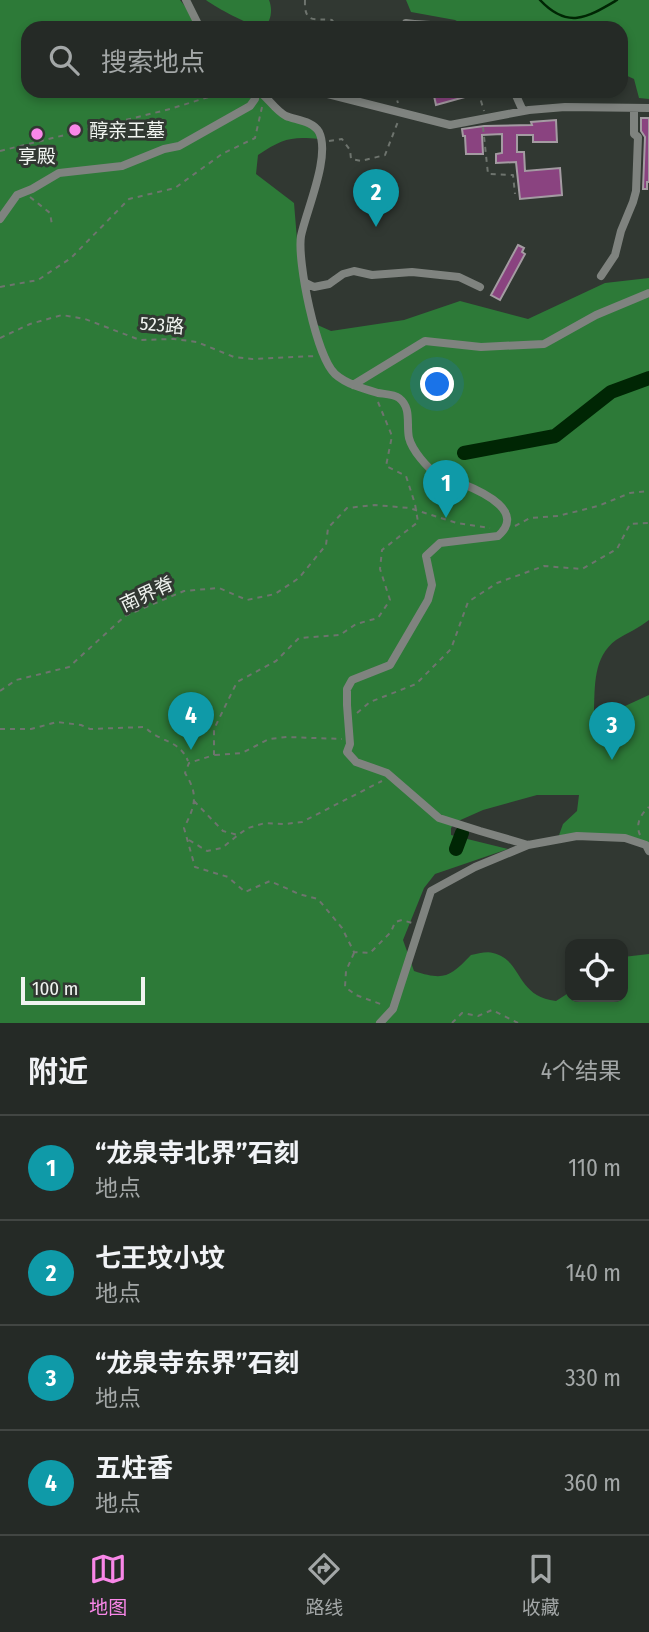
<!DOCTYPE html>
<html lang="zh">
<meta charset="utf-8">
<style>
body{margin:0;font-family:"Fira Sans Condensed","Noto Sans SC",sans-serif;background:#313632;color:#f1f3f6}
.controls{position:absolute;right:21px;bottom:21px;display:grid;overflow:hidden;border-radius:14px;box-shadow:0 4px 10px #0003}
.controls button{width:63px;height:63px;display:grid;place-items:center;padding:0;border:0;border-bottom:2px solid #424643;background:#252a26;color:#f1f3f6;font:35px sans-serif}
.scale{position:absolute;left:21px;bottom:18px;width:124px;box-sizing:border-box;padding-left:7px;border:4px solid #f0f4f0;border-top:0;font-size:19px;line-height:24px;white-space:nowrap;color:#f0f4f0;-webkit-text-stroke:5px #313832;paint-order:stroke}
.you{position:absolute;left:438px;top:385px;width:24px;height:24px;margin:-18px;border:5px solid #fff;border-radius:50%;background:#1a73e8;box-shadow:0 0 0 10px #1a73e833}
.badge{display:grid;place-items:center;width:46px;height:46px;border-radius:50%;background:#f987e8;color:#fff;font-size:23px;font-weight:700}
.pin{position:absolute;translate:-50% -58px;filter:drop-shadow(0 2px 4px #0008)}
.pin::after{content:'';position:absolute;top:37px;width:24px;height:21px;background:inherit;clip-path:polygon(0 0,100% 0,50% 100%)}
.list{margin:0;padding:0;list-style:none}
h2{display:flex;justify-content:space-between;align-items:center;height:91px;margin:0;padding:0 28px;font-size:30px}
h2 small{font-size:23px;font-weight:400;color:#a3a7a7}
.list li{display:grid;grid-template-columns:46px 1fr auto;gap:21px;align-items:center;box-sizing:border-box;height:105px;padding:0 28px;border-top:2px solid #424643}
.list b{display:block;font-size:26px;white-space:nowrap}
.list p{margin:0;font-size:23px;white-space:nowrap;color:#a3a7a7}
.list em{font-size:23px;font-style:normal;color:#a3a7a7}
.icon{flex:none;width:38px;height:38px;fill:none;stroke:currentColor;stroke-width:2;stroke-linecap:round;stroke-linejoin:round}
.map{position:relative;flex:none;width:649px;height:1023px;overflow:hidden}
.search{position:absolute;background:#252a26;box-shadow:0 4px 10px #0003;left:21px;right:21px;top:21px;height:77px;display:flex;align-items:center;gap:18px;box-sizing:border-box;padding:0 24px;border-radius:21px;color:#a3a7a7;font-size:26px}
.sheet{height:511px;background:#252a26}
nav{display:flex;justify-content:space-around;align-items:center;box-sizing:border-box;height:98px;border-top:2px solid #424643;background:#252a26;font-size:19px;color:#a3a7a7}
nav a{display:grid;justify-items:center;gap:4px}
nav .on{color:#f987e8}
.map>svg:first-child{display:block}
.forest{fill:#2d7a38}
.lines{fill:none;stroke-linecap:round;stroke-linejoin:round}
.stream{stroke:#002604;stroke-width:2.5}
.river{stroke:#002604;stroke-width:14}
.building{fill:#8a4380;stroke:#a49ba2;stroke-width:2}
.path{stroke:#6e746e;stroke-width:2;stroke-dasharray:5 5;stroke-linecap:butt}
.minor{stroke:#7f837f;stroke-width:8}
.poi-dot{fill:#f987e8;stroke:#313832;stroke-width:2.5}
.labels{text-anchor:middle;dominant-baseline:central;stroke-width:6;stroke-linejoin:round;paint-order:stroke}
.poi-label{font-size:19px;fill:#f0f4f0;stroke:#313832;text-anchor:start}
.street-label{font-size:19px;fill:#f0f4f0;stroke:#313832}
</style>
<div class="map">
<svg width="649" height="1023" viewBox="0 0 649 1023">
<rect width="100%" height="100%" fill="#313832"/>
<path class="forest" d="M0,0H180L202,28H28V91H259L287,115L310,126L319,139C291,136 282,139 258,155L256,174L294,203L299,264L313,323L331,331L404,320L460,301L528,319L605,283L649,278V620C639,628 627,633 616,640C593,657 595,686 594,711L612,712L649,695V848L636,839L558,838L563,824L577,811L579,795H537L483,810L456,822L451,828V835L508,849L435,874L424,888L403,940L414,971C444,981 450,977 471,955C477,954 487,951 493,953C523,960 515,996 556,1001L570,992V997H623V957L649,954V1023H0Z
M206,0H269C273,10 271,21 264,28C254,28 215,7 206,0Z
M406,0H649V99L639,98L634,79L621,73V28H469L455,20L411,12Z"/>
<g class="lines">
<path class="stream" d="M540,0C568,30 588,17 617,0"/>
<path class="river" d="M464,453L555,436L611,392L649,378
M456,849L462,833"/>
</g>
<path class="building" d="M454,91H478L479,93L436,105L434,96Z
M641,118H649V182H647V189H643L645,137L641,131Z
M556,120L557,142H533V135H517V152H524L525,171L560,168L562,195L520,199L516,162L496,163V154L502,153V134L482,135L483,154H466L465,136H463L462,129L484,126L532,125L531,122Z
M518,245L524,248L522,252L525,254L500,300L491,295Z"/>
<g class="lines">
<path class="path" d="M305,0C304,25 315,18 332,20L338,28
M394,91L398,103
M478,91L484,111
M483,127L488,174L513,175L515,194
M329,141L342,139L350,150L351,159L361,161L385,155L399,119
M0,151L170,109L228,91
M30,197L50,213L52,225
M0,287L38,280L71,258L129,199L175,188L222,154L255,138L262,107
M0,338L30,324L62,315L85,319L140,340L174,339L197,342L234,357L252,359L316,356
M378,402L392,436L386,466L406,476L415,504L418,522L382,550L380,569L390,600L378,618L356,624L340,635L299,638L276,661L237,682L214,729V755L189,763L185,773C199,795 195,806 184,828L195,867L228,877L245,892L270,881L299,894L318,899L342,928L354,952L370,953L391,932L395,922L402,920L412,923
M515,526L530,518L558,516L598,506L630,493L649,491
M0,691L16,680L69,667L125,616L184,591L219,588L247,600L275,594L299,578L326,545L328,528L347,508L375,505L409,508L457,523L490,528
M357,713L370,702L416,684L451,649L468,602L497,583L544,566L582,569L617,549L630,524L649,523
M0,729H31L57,722L81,725L90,729L145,727C160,743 179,739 188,761
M215,755L242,753L269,739L287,737L342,739
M194,801L223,831L238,835L248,828L265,823L285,824L302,822L382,781
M640,835C635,824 641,814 649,807
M189,840L207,851L222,848L238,835
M354,953L346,971L345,987L356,995L383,1005
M452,1023L462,1013L478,1016L492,1010L518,1023"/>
<path class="minor" d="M186,0L200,28
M406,23C421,26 439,23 453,28
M259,91C268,98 276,111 286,116C296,120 313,121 319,132C331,156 306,211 301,236C297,261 316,356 335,374C346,384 364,389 378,393C384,394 394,394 399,398C412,408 406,424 409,438C412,450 427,468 438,475C445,480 455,481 463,484C483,492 526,512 498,536L440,543L426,556L432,585L428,600L390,665L352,680L347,689V705L350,744L347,752L356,762L387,773L439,818L480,831L528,845L577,836L625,838L646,845L649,851
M316,91L450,125L529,110L565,107L649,108
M514,91L523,111
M0,219L17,195L32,189L59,173L122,166L164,149L179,146L250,106L255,99V91
M601,276L615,255L621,231L633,202L636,191L638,137L634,134V108
M306,283L314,287L329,284L343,274L354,271L372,275L412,272L459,277L480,287
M353,385L425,341L481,347L544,344L596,315L649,293
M380,1023L393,1009L431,891L475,867L528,845"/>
</g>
<g class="poi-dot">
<circle cx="75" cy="130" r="7"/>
<circle cx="37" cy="134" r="7"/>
</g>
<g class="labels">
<g class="poi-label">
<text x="89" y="130">醇亲王墓</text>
<text x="37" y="156" text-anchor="middle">享殿</text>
</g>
<g class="street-label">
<text transform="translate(162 325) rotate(5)">523路</text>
<text transform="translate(147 594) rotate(-25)">南界脊</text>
</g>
</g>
</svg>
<div class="controls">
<button><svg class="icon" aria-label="locate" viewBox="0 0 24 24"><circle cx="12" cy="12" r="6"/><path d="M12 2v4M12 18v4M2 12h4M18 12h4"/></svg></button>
</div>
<div class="scale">100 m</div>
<div class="you"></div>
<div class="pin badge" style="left:446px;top:518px;background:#0f9aa8">1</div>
<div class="pin badge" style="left:376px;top:227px;background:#0f9aa8">2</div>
<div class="pin badge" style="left:612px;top:760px;background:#0f9aa8">3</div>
<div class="pin badge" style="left:191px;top:750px;background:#0f9aa8">4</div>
<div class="search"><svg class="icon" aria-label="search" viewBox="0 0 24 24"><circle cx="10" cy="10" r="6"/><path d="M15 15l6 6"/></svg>搜索地点</div>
</div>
<section class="sheet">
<h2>附近<small>4个结果</small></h2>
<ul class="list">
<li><span class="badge" style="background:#0f9aa8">1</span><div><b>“龙泉寺北界”石刻</b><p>地点</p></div><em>110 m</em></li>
<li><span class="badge" style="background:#0f9aa8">2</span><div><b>七王坟小坟</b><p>地点</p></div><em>140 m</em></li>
<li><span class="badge" style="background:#0f9aa8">3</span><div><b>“龙泉寺东界”石刻</b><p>地点</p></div><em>330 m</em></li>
<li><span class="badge" style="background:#0f9aa8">4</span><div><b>五炷香</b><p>地点</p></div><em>360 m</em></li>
</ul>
</section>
<nav>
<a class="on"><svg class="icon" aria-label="map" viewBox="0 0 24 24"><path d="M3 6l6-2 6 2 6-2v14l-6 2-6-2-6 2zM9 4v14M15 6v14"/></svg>地图</a>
<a><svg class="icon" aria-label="directions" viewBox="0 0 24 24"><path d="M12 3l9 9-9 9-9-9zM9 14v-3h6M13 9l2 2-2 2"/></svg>路线</a>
<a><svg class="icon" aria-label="saved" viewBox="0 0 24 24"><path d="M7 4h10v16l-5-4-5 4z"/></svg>收藏</a>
</nav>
